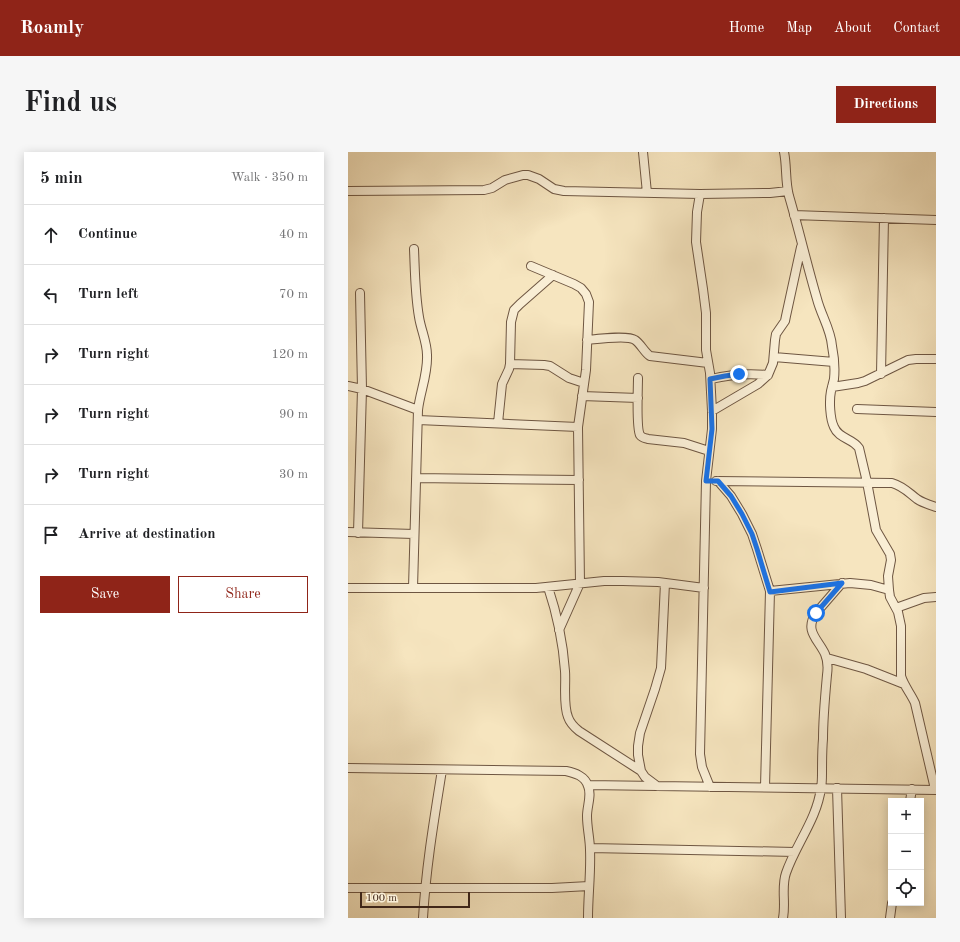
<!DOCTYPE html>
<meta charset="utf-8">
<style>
body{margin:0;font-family:"Old Standard TT",serif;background:#f6f6f6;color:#202124}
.controls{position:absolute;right:12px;bottom:12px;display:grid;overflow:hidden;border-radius:0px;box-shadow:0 2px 10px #0003}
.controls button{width:36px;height:36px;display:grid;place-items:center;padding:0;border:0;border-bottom:1px solid #e0e0e0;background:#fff;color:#202124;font:20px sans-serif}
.scale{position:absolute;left:12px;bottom:10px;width:110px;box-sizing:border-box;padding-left:4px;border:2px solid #412718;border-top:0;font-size:11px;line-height:14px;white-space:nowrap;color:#412718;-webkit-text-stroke:3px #f9eed5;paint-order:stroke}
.stop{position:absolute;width:12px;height:12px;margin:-9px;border:3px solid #1a73e8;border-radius:50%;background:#fff}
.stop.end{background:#1a73e8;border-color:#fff;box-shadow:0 1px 4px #0008}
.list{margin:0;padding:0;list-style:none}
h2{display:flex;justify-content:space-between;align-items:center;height:52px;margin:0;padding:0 16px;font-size:17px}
h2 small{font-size:13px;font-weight:400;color:#757577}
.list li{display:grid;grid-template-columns:26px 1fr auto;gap:12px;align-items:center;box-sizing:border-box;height:60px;padding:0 16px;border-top:1px solid #e0e0e0}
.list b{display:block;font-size:15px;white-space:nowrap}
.list em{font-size:13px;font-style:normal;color:#757577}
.actions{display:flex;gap:8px;padding:12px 16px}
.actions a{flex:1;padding:9px 0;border:1px solid #8f2418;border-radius:0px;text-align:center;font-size:14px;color:#8f2418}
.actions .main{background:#8f2418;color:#fff}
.icon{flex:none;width:22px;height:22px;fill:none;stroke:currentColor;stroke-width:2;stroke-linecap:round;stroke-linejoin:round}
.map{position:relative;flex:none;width:588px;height:766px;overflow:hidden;border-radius:0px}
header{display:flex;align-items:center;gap:24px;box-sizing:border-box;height:56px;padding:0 20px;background:#8f2418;color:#fff}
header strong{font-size:19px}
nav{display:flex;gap:22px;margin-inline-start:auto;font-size:14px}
.intro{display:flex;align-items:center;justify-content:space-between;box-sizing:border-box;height:96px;padding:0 24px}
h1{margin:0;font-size:28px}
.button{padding:10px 18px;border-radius:0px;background:#8f2418;color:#fff;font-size:14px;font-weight:700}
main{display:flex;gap:24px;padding:0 24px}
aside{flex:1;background:#fff;border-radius:0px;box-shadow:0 2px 10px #0003}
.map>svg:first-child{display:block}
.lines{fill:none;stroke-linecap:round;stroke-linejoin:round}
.street-casing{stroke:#6e5642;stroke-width:10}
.street{stroke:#f9eed5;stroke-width:8}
.route{stroke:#1a73e8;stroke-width:5}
</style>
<header>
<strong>Roamly</strong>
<nav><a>Home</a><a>Map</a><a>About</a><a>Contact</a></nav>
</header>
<div class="intro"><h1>Find us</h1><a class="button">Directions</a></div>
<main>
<aside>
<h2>5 min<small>Walk · 350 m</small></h2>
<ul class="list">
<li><svg class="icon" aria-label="ahead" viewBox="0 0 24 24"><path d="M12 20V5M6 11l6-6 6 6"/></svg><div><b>Continue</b></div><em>40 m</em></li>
<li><svg class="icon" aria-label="left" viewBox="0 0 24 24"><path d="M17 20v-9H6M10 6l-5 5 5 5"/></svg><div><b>Turn left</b></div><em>70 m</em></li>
<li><svg class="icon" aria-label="right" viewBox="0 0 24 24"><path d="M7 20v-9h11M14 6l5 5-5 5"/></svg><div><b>Turn right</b></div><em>120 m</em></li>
<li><svg class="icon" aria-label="right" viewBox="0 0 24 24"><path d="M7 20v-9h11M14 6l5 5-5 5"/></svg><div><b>Turn right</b></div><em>90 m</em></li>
<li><svg class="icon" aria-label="right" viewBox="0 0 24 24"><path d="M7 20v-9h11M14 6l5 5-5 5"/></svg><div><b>Turn right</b></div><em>30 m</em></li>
<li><svg class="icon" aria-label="arrive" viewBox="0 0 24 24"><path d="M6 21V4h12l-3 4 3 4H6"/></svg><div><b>Arrive at destination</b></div></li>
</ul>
<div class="actions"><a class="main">Save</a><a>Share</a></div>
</aside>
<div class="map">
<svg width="588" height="766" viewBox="0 0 588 766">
<rect width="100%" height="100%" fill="#f6e5bf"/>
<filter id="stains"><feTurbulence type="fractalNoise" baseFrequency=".005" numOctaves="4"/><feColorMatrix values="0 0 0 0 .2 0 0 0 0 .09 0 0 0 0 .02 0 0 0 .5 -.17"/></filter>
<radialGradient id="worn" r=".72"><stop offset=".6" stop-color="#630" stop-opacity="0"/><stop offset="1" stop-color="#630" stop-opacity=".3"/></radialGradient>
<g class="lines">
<g class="street-casing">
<path id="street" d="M295,0L299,41
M436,0C439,14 437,29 441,44C451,78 459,113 469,147C473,163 483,178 484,194C486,204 487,217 486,227C485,231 484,235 483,239C481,249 482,267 486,275C491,287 504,286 511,296L519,330L528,378L542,402L543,408L540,424L541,438L542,445L550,460L553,474V524C556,534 563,542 567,551L587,637
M0,39L136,38L144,36L157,28L175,23H180L191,27L206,37L216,39L352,42L422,41L440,39
M352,42L349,60L348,90L355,137L358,161V198L362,221L364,259V277L358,329L352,602L354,615L362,635
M446,63L588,68
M183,114L226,132L233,136L238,142L241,150L238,218L230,275L232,431L211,478
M239,188C249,187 280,183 287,188C293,192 296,200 302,204L360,211
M426,205L486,210
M162,212L196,213L202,214L221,226L236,231
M533,222L536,66
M290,226C290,236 288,276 292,283C294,286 297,286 300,287L336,291L361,299
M363,227C383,222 399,221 420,223
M0,234L14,237L70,258
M484,235L510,231L517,229L560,208L568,207H588
M234,244L290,246
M509,257L588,260
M364,259L410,232L420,223L425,211L427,188L428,182L437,169L438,164L453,95
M70,268L230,275
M150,271L154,232L161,217L162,212L163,170L166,158L172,152L205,123
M68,326L231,328
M368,329L544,331C555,334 561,341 569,347C575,351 582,353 588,355
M370,329L383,344L394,362L404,382L409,397L422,439L417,635
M0,380L66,382
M10,381L14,237L12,141
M200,435C209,462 215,491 217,519C218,532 215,553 220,565C222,571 226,575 231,579L293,619
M0,436H188L256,429H275L310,430L356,436
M65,436L70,258C72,240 80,222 79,203C79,190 73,178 71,165C67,142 67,120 66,97
M422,439L502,431L523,433L541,438
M548,456L576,446L588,445
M479,506L518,517L556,532
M0,616L218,619C227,621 237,624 240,634C244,643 239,654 239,664C239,676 242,687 242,698C243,721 240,743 240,766
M240,633L309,634L588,638
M309,634L297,625L293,619L290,603V594L292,581L307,537L313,516L317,431
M489,636L493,766
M562,649L564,637
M242,696L447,700
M0,736H204L241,734
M75,766C78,715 86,668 94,618
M435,766C438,751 433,735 438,721C448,692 469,667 473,636C474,631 474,626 474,621C474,610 474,598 475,587C475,566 477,545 479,523C480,516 480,509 477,502C470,487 456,479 468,461L494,431
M542,766L544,751"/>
</g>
<use href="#street" class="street"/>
</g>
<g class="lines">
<path class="route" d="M391,222L377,224L362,227L364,277L358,329H370L383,344L394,362L404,382L409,397L422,440L494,431L468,461"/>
</g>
<rect width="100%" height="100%" filter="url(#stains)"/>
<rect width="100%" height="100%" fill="url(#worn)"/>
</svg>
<div class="controls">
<button>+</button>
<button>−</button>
<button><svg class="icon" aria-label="locate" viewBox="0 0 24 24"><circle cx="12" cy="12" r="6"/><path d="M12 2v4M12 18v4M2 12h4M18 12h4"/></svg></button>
</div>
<div class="scale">100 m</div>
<div class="stop" style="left:468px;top:461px"></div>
<div class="stop end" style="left:391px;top:222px"></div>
</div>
</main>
